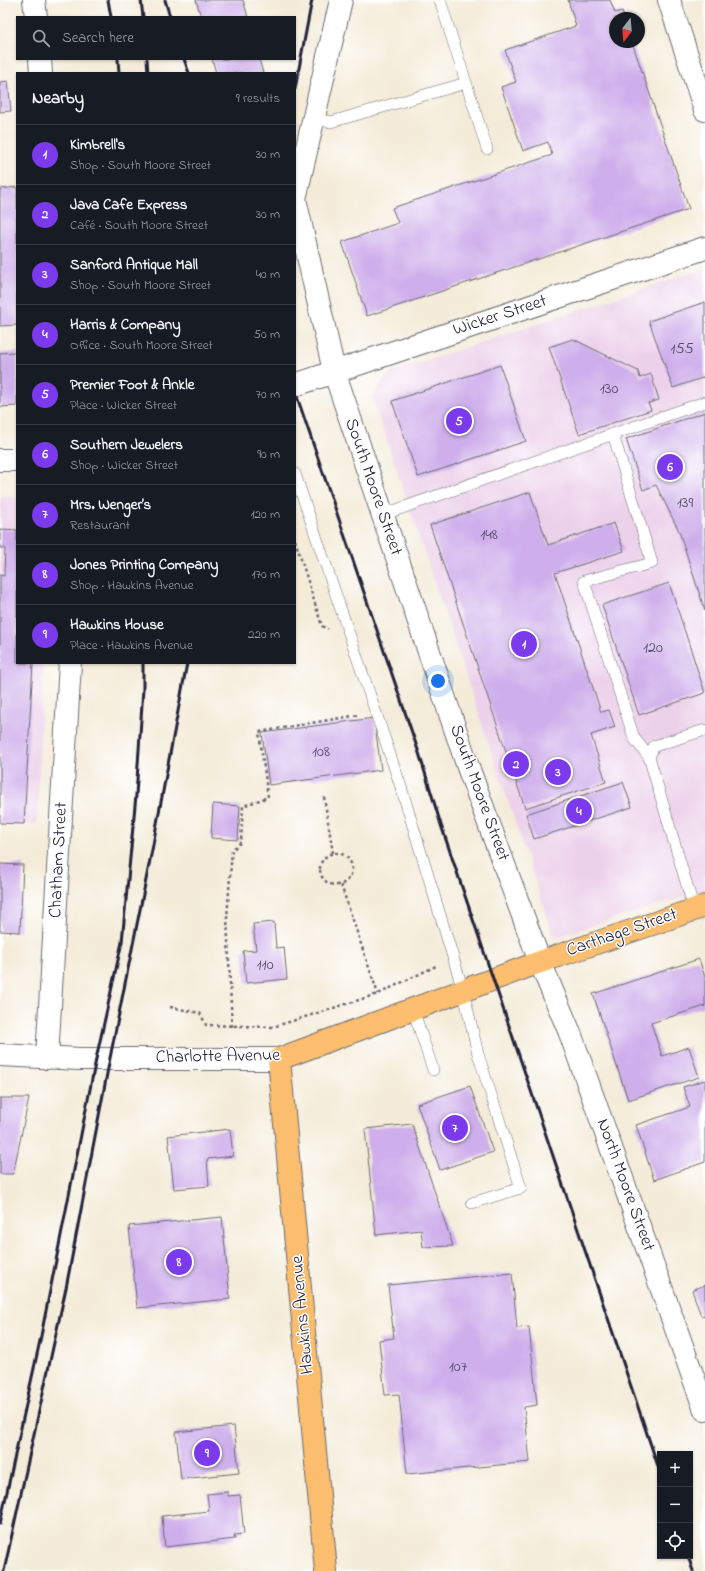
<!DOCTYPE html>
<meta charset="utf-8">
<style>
body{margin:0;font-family:"Indie Flower",sans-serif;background:#20242c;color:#f1f3f6}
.controls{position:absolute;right:12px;bottom:12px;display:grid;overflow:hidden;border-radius:0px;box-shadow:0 1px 3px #0004}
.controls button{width:36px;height:36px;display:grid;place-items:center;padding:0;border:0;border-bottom:1px solid #363941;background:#171b24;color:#f1f3f6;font:20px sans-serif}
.compass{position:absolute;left:609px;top:12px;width:36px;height:36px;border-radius:50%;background:#171b24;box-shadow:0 1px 3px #0004;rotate:196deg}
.you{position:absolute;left:438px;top:681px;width:14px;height:14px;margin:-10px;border:3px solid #fff;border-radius:50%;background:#1a73e8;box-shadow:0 0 0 6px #1a73e833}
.badge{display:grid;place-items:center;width:26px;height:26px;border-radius:50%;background:#7c3aed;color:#fff;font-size:13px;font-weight:700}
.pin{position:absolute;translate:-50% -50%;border:2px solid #fff;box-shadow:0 1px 4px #0006}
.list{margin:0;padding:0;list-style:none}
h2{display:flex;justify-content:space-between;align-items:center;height:52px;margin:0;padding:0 16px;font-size:17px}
h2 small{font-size:13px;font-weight:400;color:#9ea1a6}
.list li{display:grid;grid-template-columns:26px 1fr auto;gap:12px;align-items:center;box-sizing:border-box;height:60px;padding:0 16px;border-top:1px solid #363941}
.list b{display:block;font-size:15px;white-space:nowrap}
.list p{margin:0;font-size:13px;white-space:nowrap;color:#9ea1a6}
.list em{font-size:13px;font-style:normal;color:#9ea1a6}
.icon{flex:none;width:22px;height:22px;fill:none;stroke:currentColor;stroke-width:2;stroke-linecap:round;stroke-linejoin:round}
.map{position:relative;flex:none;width:705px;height:1571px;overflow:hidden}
.search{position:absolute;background:#171b24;box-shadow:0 1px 3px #0004;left:16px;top:16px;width:280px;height:44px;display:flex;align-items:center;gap:10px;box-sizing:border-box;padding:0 14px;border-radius:0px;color:#9ea1a6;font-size:15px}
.panel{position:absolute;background:#171b24;box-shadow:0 1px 3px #0004;left:16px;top:72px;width:280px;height:592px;border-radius:0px}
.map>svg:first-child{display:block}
.built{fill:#ecd1ea}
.building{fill:#ceafeb}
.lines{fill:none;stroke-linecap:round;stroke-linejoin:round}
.service-casing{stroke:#6c6972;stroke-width:12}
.minor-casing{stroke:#6c6972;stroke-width:24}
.tertiary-casing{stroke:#6c6972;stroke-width:24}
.primary-casing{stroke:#6c6972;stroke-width:24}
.path{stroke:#6c6972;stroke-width:2.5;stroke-dasharray:3 3;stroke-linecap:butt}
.service{stroke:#fff;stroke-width:11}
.minor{stroke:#fff;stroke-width:22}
.tertiary{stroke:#fff;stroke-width:22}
.primary{stroke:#fbbe6e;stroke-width:22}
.rail{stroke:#22223b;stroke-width:3}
.labels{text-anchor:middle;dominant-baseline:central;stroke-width:3;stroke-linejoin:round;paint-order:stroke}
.number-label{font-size:16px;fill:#4d4567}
.street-label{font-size:18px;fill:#22223b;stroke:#fff}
</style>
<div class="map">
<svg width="705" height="1571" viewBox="0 0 705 1571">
<rect width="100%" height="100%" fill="#fff"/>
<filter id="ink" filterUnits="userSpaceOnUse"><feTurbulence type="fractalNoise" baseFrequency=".025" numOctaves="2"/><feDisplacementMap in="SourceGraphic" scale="8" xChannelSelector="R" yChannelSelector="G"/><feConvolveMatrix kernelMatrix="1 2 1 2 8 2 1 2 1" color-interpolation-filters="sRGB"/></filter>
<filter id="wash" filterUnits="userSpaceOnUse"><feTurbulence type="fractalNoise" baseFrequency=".012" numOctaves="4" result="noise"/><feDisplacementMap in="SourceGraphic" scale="16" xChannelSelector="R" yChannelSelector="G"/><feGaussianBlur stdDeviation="0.9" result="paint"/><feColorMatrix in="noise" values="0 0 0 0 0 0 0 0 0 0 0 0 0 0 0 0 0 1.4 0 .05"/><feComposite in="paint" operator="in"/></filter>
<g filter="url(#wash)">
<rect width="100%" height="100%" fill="#f4ecd9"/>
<path class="built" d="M703,269L705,271V890L554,938L372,397L389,373Z
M0,497H17V663H43L37,824L0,823Z"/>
<g id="blocks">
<path class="building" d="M196,0H243L248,17H201Z
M568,0H610L615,13L622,11L624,18H615V42H632L689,209L367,316L342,242L398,223L392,208L552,155L548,142L523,151L501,87L516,82L505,50L576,26Z
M212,59H259L263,73H216Z
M8,81L11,111L0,112V82Z
M17,187V325L0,326V189Z
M705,302V377L673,388L649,321Z
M573,339L638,371L640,378L651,374L659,400L648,403L651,410L579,434L549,347Z
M17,352V406L0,407V353Z
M500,365L526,441L418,477L392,401Z
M705,412V611L679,531L656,485L643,490L626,439Z
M530,492L548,545L614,523L624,551L555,573L601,712L609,710L615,727L591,735L606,782L525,808L430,525Z
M0,529L17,530V663H33L24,824L0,823V575L4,576L5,548H0Z
M669,583L705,693L639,715L602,605Z
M374,718L381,770L269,785L262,733Z
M623,782L632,807L534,839L526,814Z
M213,804L240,806L238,840L211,838Z
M0,864L23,865L20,932L0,931Z
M274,922L276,948L284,947L287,979L246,983L243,951L256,950L253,924Z
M699,959L705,977V1006L651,1023L662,1056L689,1047L699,1077L628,1100L593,994Z
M705,1080V1162L654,1180L636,1125L690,1107L683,1087Z
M470,1086L493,1152L440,1170L417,1104Z
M0,1098H29L13,1174H0Z
M412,1124L453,1246L423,1247L421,1230L376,1235L365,1129Z
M230,1129L233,1156L207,1159L209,1186L174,1189L168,1136Z
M222,1217L230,1299L137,1308L129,1226Z
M512,1273L517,1328L529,1327L537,1405L524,1407L530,1462L407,1474L399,1394L385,1395L379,1340L394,1338L388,1285Z
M705,1285V1315L701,1316L692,1290Z
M234,1426L239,1473L181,1479L176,1432Z
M228,1492V1496L240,1495L244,1534L234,1535L235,1539L165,1547L162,1516L209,1511L207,1494Z"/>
</g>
</g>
<g filter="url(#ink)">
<use href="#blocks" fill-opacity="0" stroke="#6c6972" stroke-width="1"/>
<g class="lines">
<g class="service-casing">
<path id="service" d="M440,0L487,149
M314,119L331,122L466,83
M613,434L652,563L584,581L634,738L649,757
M295,474L401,787L463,990L478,1054L521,1188L472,1203
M382,515L705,402
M694,909L649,757L654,746L705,730
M413,1009L433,1070"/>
</g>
<g class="minor-casing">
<path id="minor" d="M34,0L36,17
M341,0L295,199L334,371L468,767L540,962L570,1033L705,1410
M669,0L705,110
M40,59L41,73
M295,385L705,248
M0,460H17
M47,1058L70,663"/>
</g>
<g class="tertiary-casing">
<path id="tertiary" d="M0,1055L80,1059H279"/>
</g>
<g class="primary-casing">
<path id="primary" d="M326,1571L279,1059L540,962L705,906"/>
</g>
<path class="path" d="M295,540L322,626L328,629
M324,797L333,853
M320 869a16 16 0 1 1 32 0a16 16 0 1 1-32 0Z
M341,885L378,994
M170,1007L200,1013L206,1025L273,1027L378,994L436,966
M232,1027L227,918L232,850L241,842L243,806L268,797L259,732L358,715"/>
<use href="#service" class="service"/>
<use href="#minor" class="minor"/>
<use href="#tertiary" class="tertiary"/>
<use href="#primary" class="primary"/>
<path class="rail" d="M108,0L111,17
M141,0L143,17
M165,0L170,17
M118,59L119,73
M147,59L148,73
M184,59L189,73
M295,89L312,0
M295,391L419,753L441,825L660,1472
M0,1524L41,1336L96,1059L122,942L136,795L143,689V663
M688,1556L693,1571
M4,1571L66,1288L110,1058L152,850L187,663"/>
</g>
</g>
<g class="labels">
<g class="number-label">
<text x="682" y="349">155</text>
<text x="609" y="389">130</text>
<text x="685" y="503">139</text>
<text x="489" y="535">148</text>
<text x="653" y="648">120</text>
<text x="321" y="752">108</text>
<text x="265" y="965">110</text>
<text x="458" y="1367">107</text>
</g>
<g class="street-label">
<text transform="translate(500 316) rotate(-18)">Wicker Street</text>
<text transform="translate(373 487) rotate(71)">South Moore Street</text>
<text transform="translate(479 793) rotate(70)">South Moore Street</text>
<text transform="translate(59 860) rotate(-87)">Chatham Street</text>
<text transform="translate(622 933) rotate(-19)">Carthage Street</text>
<text transform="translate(218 1057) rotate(-1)">Charlotte Avenue</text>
<text transform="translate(625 1185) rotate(70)">North Moore Street</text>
<text transform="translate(303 1315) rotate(-95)">Hawkins Avenue</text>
</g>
</g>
</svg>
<div class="controls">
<button>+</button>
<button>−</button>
<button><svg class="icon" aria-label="locate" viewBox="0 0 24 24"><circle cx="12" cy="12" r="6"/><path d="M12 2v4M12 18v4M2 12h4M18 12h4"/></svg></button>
</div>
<svg class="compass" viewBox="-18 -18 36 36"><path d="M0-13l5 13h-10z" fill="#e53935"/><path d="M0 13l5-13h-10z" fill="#9ea1a6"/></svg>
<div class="you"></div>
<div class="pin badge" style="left:524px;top:644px">1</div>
<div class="pin badge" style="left:516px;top:764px">2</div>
<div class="pin badge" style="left:558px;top:772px">3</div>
<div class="pin badge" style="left:579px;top:811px">4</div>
<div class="pin badge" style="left:459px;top:421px">5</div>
<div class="pin badge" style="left:670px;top:467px">6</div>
<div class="pin badge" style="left:455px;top:1128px">7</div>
<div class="pin badge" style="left:179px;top:1262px">8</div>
<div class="pin badge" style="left:207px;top:1453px">9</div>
<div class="search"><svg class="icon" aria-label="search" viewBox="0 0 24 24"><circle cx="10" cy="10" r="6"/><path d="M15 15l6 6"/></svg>Search here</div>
<section class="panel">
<h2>Nearby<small>9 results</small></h2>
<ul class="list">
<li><span class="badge">1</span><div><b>Kimbrell's</b><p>Shop · South Moore Street</p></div><em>30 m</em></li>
<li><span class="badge">2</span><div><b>Java Cafe Express</b><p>Café · South Moore Street</p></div><em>30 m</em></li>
<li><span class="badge">3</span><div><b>Sanford Antique Mall</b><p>Shop · South Moore Street</p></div><em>40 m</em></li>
<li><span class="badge">4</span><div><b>Harris &amp; Company</b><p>Office · South Moore Street</p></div><em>50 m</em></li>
<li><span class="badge">5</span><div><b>Premier Foot &amp; Ankle</b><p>Place · Wicker Street</p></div><em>70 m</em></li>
<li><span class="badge">6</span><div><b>Southern Jewelers</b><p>Shop · Wicker Street</p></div><em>90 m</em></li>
<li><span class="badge">7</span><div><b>Mrs. Wenger’s</b><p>Restaurant</p></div><em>120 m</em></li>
<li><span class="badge">8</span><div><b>Jones Printing Company</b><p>Shop · Hawkins Avenue</p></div><em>170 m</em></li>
<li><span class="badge">9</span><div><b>Hawkins House</b><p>Place · Hawkins Avenue</p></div><em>220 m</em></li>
</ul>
</section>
</div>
